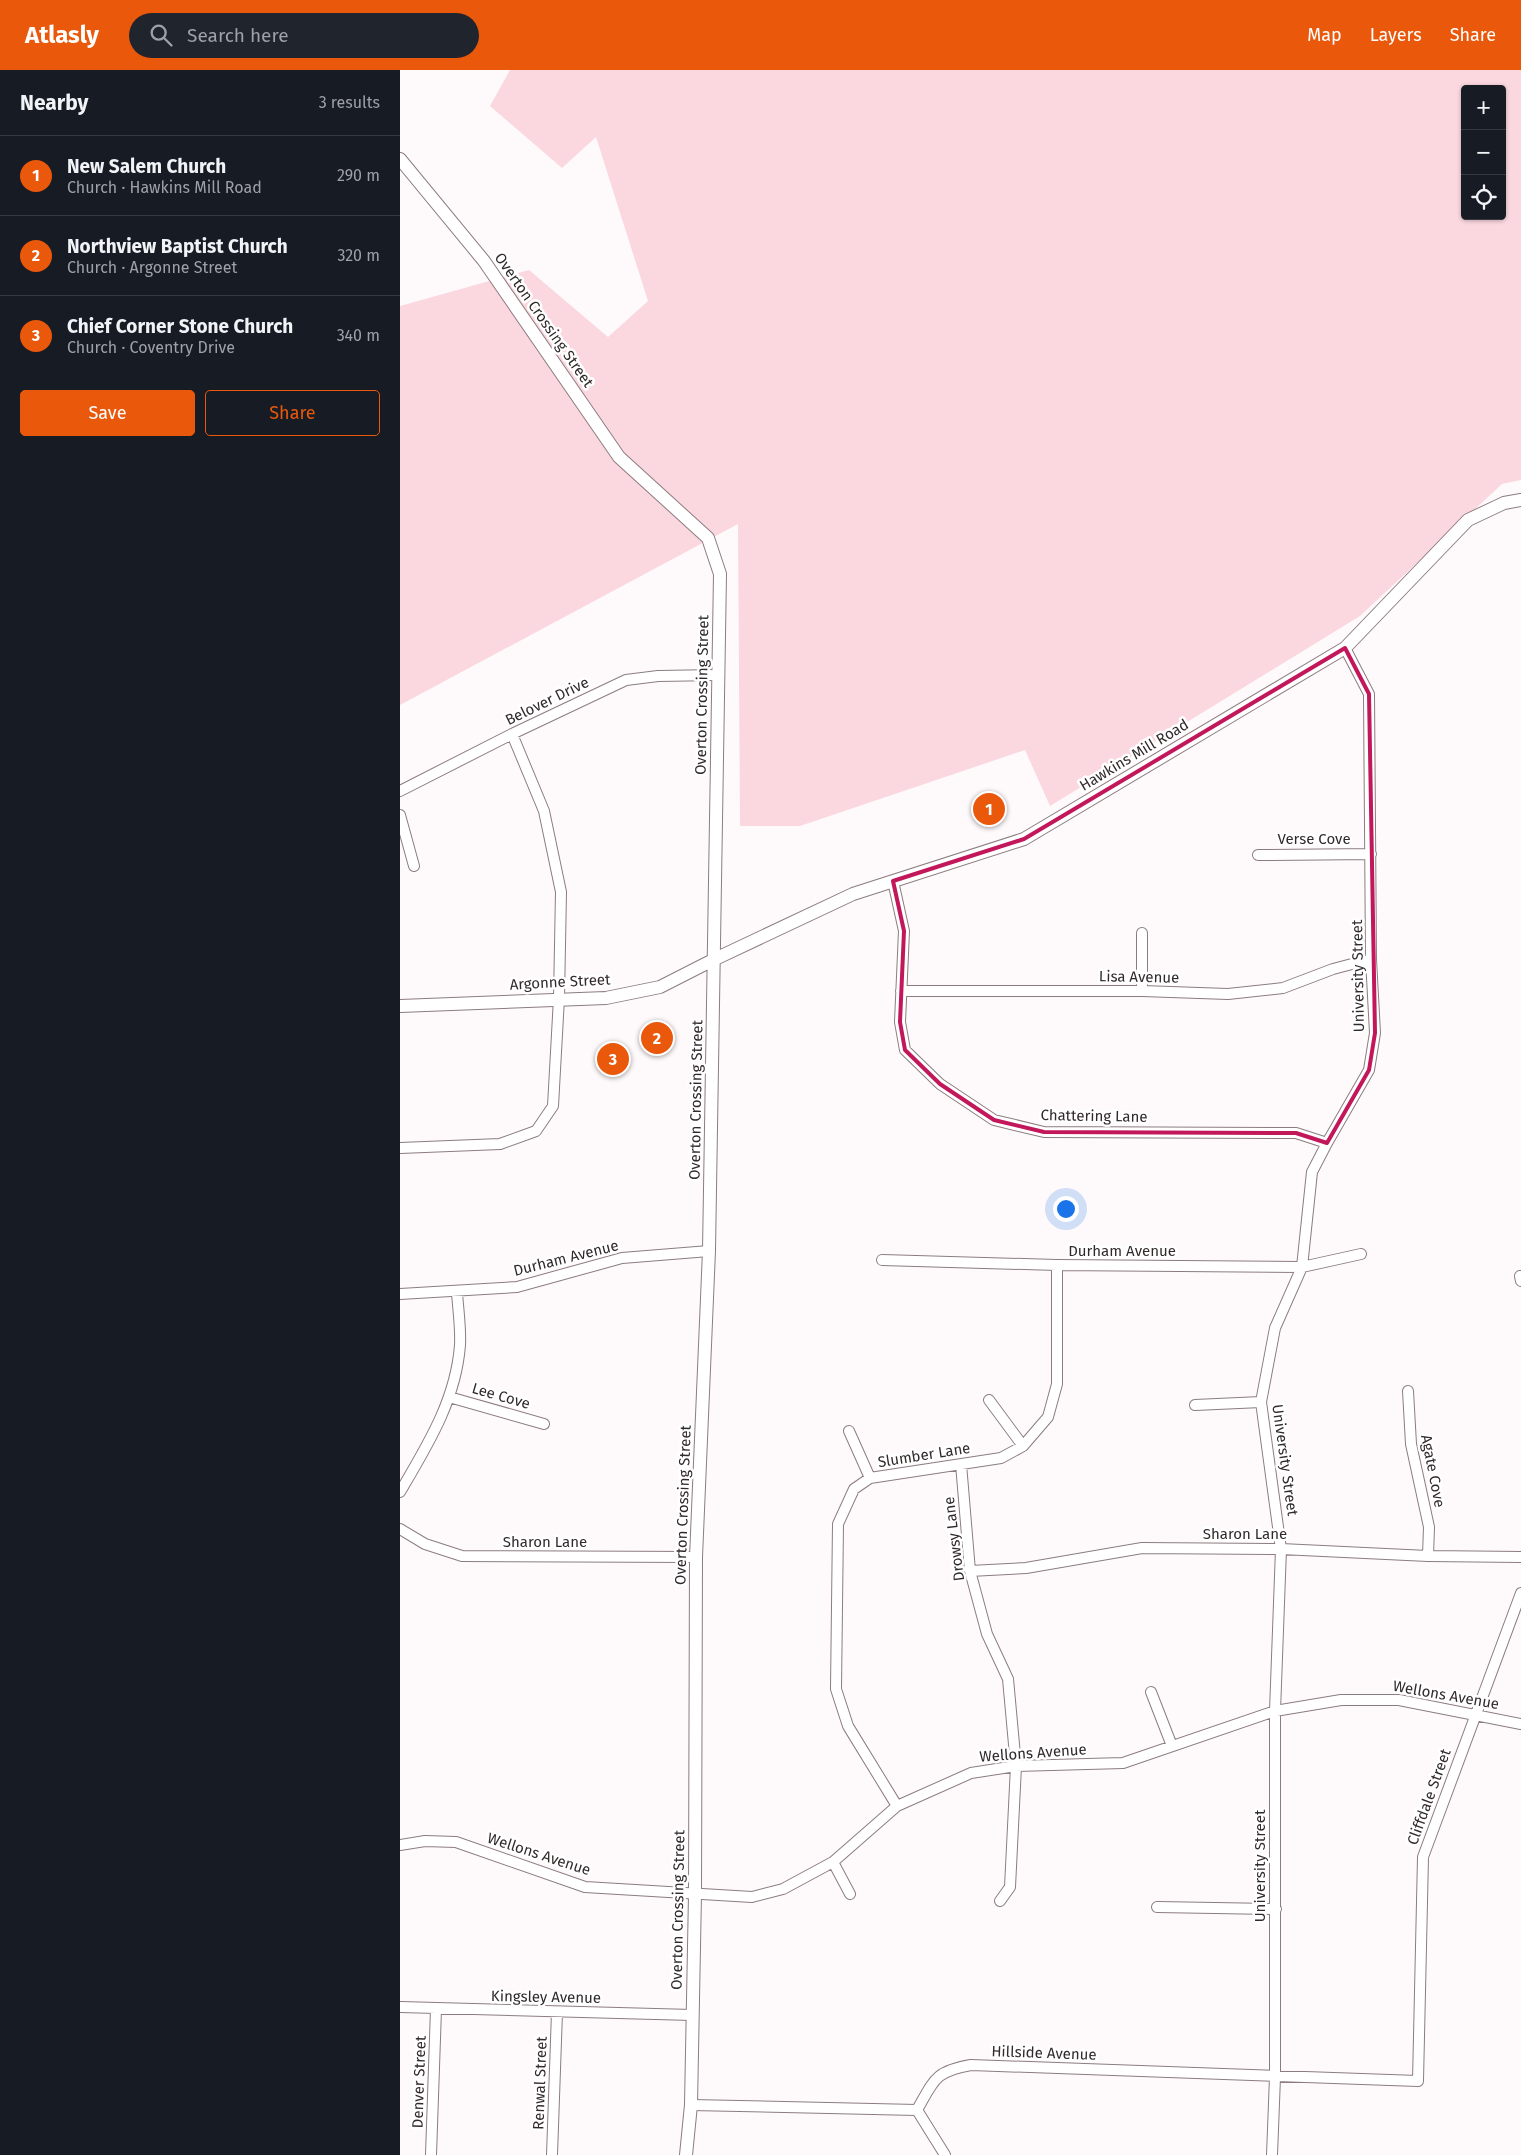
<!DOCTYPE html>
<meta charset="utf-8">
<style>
body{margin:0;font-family:"Fira Sans",sans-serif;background:#20242c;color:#f1f3f6}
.controls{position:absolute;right:15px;top:15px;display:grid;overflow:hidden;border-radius:5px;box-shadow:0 1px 4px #0004}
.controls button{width:45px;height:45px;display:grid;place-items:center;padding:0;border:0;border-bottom:1px solid #363941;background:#171b24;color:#f1f3f6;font:25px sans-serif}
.you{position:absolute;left:665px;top:1138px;width:18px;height:18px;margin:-12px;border:4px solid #fff;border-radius:50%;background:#1a73e8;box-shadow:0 0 0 8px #1a73e833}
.badge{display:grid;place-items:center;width:32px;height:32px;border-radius:50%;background:#ea580c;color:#fff;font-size:16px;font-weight:700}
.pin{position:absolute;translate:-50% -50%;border:2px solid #fff;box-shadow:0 1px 5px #0006}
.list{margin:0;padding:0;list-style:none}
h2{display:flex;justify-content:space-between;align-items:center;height:65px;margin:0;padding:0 20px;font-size:21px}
h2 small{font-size:16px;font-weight:400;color:#9ea1a6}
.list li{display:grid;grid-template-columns:32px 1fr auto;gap:15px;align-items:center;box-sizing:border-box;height:80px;padding:0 20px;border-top:1px solid #363941}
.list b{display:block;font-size:19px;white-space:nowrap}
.list p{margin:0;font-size:16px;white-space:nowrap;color:#9ea1a6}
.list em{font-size:16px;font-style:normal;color:#9ea1a6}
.actions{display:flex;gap:10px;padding:15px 20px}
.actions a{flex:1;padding:11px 0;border:1px solid #ea580c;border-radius:5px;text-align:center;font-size:18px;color:#ea580c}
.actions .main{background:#ea580c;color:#fff}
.icon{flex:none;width:28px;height:28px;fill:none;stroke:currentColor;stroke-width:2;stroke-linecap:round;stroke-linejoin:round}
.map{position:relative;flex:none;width:1121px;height:2085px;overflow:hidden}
header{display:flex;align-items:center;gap:30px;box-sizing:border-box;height:70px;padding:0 25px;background:#ea580c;color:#fff}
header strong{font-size:24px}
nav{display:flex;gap:28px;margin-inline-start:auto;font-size:18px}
.search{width:350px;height:45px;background:#20242c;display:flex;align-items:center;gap:12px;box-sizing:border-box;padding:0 18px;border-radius:28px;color:#9ea1a6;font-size:19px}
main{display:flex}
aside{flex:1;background:#171b24}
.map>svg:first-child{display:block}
.green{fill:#fbd7df;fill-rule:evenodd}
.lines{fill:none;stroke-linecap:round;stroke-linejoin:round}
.minor-casing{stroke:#8c7c7f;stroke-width:12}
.tertiary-casing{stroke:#8c7c7f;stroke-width:14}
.minor{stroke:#fff;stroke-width:10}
.tertiary{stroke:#fff;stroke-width:12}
.marked{fill:none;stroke:#c2185b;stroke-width:4;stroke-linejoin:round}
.labels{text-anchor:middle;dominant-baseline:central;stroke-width:5;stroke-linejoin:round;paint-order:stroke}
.street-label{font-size:15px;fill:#312a2b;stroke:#fff}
</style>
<header>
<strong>Atlasly</strong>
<div class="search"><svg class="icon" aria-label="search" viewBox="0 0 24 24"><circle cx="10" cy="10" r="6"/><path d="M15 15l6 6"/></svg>Search here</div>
<nav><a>Map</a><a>Layers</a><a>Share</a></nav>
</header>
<main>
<aside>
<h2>Nearby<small>3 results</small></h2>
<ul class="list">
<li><span class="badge">1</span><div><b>New Salem Church</b><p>Church · Hawkins Mill Road</p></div><em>290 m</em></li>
<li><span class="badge">2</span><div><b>Northview Baptist Church</b><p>Church · Argonne Street</p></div><em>320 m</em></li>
<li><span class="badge">3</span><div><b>Chief Corner Stone Church</b><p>Church · Coventry Drive</p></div><em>340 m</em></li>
</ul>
<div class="actions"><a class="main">Save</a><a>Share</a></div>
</aside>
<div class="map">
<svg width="1121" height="2085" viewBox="0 0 1121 2085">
<rect width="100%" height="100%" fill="#fefafb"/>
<path class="green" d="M110,0H1121V410L1102,414L960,546L650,736L625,680L400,756H340L338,454L0,635V236L129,200L208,267L248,231L196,67L162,98L90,36ZM1065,19H1102V146H1065Z"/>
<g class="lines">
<g class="minor-casing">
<path id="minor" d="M0,721L112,664L226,610L258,606L318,605
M0,745L14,796
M858,785L971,784
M493,811L504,861L500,952L505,980L540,1014L594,1050L644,1062L896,1063L927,1073
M742,863V921
M501,921H742L828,924L883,918L933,899L971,889
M0,1078L100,1074L136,1061L153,1036L159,928L161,822L144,741L112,664
M482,1190L657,1195L902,1197L961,1184
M1120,1206L1121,1211
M0,1224L117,1217L222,1188L309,1181
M1008,1321L1011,1374L1029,1457L1028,1486
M49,1327L144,1354
M589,1330L623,1376
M795,1335L861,1332
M449,1361L470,1408
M561,1394L570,1501L587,1564L608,1609L616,1696L610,1817L600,1831
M0,1422C27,1376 56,1330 60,1275C61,1258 58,1239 57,1222
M0,1459L25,1474L62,1486L296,1487
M570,1501L626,1498L742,1478L881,1479L1028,1486L1121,1487
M751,1622L772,1676
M497,1736L448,1656L436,1619L438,1454L454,1419L470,1408L601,1388L623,1376L648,1347L657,1314V1195
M0,1775L25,1771L56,1772L185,1817L352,1827L383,1819L433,1792L497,1736L571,1703L616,1696L723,1693L875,1641L941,1630H999L1121,1654
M433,1792L450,1824
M757,1837L876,1839
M0,1937L292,1945
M291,2035L517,2040C534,2010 535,2001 571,1995L1018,2011L1023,1787L1121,1523
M517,2040L545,2085
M31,2085L36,1939
M152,2085L157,1942
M872,2085L875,2007V1641L881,1479L861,1332L875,1258L902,1197L912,1102L927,1073L969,1000L975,963L971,889L969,624L945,578"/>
</g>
<g class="tertiary-casing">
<path id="tertiary" d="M0,89L84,191L219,387L308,468L320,504L309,1181L296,1487L295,1824L291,2035L286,2085
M0,936L206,928L260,917L315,889L453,824L624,769L945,578L1068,450L1104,433L1121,430"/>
</g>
<use href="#minor" class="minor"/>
<use href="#tertiary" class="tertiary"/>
</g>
<path class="marked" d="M945,578L969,624L975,963L969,1000L927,1073L896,1063L644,1062L594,1050L540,1014L505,980L500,952L504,861L493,811L624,769Z"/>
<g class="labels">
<g class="street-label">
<text transform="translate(144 250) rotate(55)">Overton Crossing Street</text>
<text transform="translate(302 625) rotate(-89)">Overton Crossing Street</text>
<text transform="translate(147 631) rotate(-26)">Belover Drive</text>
<text transform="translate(734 685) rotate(-31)">Hawkins Mill Road</text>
<text x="914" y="769">Verse Cove</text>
<text transform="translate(958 906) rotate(-91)">University Street</text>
<text transform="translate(739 907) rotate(1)">Lisa Avenue</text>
<text transform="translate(160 912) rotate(-3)">Argonne Street</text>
<text transform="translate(296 1030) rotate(-89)">Overton Crossing Street</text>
<text transform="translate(694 1046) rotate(1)">Chattering Lane</text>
<text x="722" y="1181">Durham Avenue</text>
<text transform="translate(166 1188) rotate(-14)">Durham Avenue</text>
<text transform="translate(101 1326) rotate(16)">Lee Cove</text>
<text transform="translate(524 1385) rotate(-9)">Slumber Lane</text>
<text transform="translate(885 1390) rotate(82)">University Street</text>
<text transform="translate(1033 1401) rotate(79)">Agate Cove</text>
<text transform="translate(283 1435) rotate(-88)">Overton Crossing Street</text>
<text x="845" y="1464">Sharon Lane</text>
<text transform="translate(554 1469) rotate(-97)">Drowsy Lane</text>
<text x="145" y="1472">Sharon Lane</text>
<text transform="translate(1046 1625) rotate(10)">Wellons Avenue</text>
<text transform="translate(633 1683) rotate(-4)">Wellons Avenue</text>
<text transform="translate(1029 1727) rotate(-70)">Cliffdale Street</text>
<text transform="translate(139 1784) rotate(18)">Wellons Avenue</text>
<text transform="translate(860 1796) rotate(-90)">University Street</text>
<text transform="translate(278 1840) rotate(-89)">Overton Crossing Street</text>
<text transform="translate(146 1927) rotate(1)">Kingsley Avenue</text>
<text transform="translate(644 1983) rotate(2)">Hillside Avenue</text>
<text transform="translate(19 2012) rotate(-88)">Denver Street</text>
<text transform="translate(140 2013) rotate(-88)">Renwal Street</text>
</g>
</g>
</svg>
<div class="controls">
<button>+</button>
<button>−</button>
<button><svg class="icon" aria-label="locate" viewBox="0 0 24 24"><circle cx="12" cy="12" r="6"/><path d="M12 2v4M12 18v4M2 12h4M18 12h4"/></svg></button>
</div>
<div class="you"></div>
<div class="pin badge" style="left:589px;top:739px">1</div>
<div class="pin badge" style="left:257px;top:968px">2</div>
<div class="pin badge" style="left:213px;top:989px">3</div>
</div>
</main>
